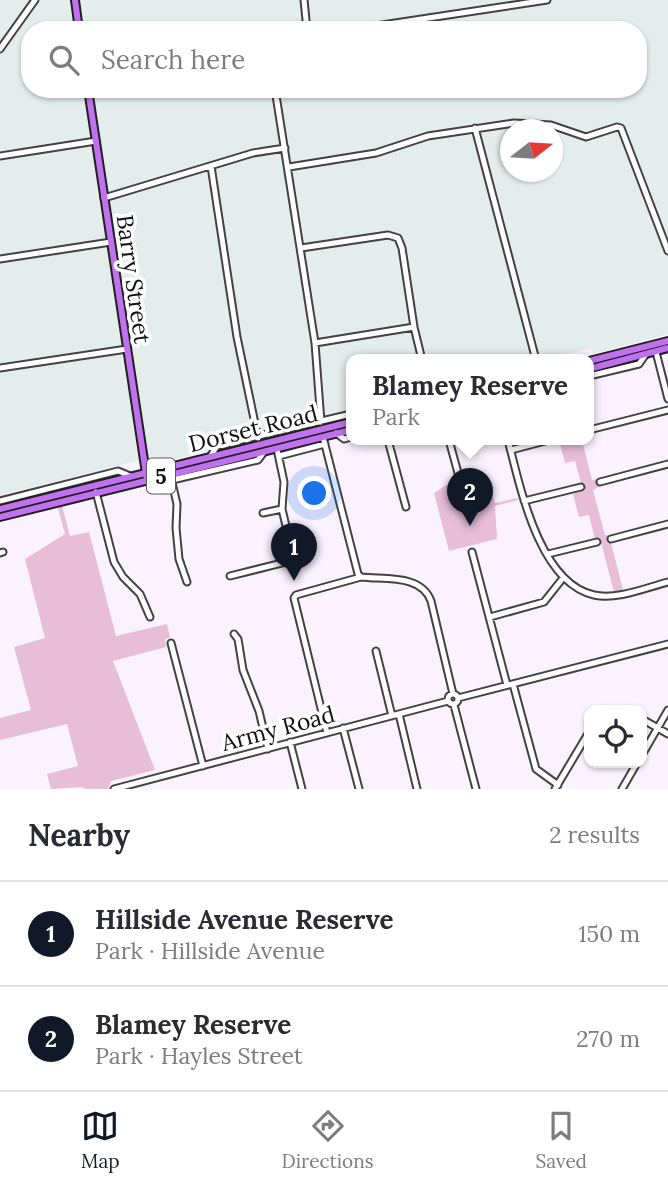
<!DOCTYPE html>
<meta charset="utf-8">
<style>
body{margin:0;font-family:Lora,serif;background:#f2f2f3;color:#2b2b33}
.controls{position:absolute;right:21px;bottom:21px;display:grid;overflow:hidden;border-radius:14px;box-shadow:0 2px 5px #0004}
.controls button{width:63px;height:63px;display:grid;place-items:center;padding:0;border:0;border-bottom:2px solid #e1e1e2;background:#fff;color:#2b2b33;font:35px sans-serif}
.compass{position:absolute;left:500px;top:119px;width:63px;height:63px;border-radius:50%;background:#fff;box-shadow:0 2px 5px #0004;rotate:73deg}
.you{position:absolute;left:315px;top:494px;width:24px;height:24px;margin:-18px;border:5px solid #fff;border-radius:50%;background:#1a73e8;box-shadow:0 0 0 10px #1a73e833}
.badge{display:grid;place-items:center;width:46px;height:46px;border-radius:50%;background:#111827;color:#fff;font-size:23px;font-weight:700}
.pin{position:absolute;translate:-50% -58px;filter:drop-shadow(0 2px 4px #0008)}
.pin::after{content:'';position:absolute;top:37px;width:24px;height:21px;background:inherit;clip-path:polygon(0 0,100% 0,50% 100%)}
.popup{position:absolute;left:346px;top:354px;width:248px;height:91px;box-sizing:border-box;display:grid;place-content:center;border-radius:14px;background:#fff;filter:drop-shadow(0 2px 5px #0005);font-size:23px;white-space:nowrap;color:#7c7c81}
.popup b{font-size:26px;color:#2b2b33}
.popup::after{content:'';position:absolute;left:50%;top:100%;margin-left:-14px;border:14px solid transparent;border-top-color:#fff}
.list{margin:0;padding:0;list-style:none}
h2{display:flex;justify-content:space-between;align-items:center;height:91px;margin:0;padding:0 28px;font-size:30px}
h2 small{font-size:23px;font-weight:400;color:#7c7c81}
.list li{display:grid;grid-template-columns:46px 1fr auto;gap:21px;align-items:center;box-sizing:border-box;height:105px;padding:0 28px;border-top:2px solid #e1e1e2}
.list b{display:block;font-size:26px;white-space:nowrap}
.list p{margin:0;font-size:23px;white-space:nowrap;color:#7c7c81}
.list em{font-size:23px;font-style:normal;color:#7c7c81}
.icon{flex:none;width:38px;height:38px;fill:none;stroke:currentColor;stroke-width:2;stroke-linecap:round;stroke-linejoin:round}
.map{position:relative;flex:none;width:668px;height:789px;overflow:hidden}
.search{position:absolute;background:#fff;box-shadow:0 2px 5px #0004;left:21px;right:21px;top:21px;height:77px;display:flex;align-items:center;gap:18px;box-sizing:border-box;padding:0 24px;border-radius:28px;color:#7c7c81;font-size:26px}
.sheet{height:301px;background:#fff}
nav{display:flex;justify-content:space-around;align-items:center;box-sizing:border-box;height:98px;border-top:2px solid #e1e1e2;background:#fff;font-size:19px;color:#7c7c81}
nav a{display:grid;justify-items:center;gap:4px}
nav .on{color:#111827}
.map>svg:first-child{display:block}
.industrial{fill:#e4edeb;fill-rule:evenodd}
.green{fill:#e7bdd8}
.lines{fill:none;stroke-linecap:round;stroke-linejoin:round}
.minor-casing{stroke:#424242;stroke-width:9}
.major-casing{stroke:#202020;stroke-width:10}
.minor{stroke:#fff;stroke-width:5}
.major{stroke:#c171ef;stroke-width:6}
.labels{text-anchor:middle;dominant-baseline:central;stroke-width:7;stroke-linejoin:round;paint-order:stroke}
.shield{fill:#fff;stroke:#575757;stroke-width:2}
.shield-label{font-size:21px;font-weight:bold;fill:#0f0f0f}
.street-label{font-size:23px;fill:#0f0f0f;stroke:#fff}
</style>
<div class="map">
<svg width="668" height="789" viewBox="0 0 668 789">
<rect width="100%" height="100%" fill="#faf2fe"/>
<path class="industrial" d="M0,0H668V334L593,354L591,348L546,360H351V409L209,444L210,451L155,464L150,461L132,462L0,495ZM30,30H638V89H30ZM510,130H552V172H510Z"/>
<path class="green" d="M571,440H582L592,480L597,479L599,487L593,490L605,535H609L623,590L614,592L600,538L595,539L589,515L579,517L573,494L583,490L575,461L565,463L560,444Z
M463,478L488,480L495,503L518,498V500L495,506L497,539L449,551L434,493L454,480H459Z
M62,506L70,536L89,532L116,636L167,624L170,638L165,639L166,647L113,661L155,770L111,781L108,789H84L83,787L51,789L47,774L78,766L67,724L0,740V718L31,710L14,647L45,638L25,559L65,534L58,508Z"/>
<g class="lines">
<g class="minor-casing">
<path id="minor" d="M304,0L307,30
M349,30L547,0
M0,49L35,0
M275,89L315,343L321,422
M475,128L536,360
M0,156L96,141
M211,166L237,337L258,438
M289,167L376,153L428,136L514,123L551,125L586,137L617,127L621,128L668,251
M104,198L253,153L285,148
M301,248L388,235L398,238L402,248L414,327L422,360
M0,259L111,242
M315,343L414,327
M656,352L668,399
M0,368L127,349
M589,376L639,364L646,354
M589,430L668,410
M336,433L344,439L351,437
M323,437L358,574L361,577C385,580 421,574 431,601L453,694
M388,440L406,507
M449,440L458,473
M508,440C520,486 539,583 594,595C617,600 645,588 668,582
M511,450L549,440
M279,456L325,444
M210,457L217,446L351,414
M170,474L177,504L176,528L179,559L187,582
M172,480L258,460L264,452
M600,482L668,464
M96,492L114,562L123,577L140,594L150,617
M0,501L118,471L130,476
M524,501L581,487
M263,513L282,509
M611,539L668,524
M472,552L507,685
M0,553L3,552
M548,554L597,542
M230,576L294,560L282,509L284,482L277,449
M490,617L544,602L563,578
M234,634L238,639L243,670L259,711L268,749
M171,643L203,766
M376,651L392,716
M513,684L536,769L558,785
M448 699a5 5 0 1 1 10 0a5 5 0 1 1-10 0Z
M458,698L668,644
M454,705L476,789
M399,714L417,789
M642,719L668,734
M343,728L359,789
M327,733L294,598L296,595L361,577
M290,742L302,789
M642,755L668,710
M114,789L448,701
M555,789L589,732
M622,789L637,763"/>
</g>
<g class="major-casing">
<path id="major" d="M75,0L79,30
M88,89L147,480
M589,361L668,341
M589,369L668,348
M0,509L351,422
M0,517L351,430"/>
</g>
<use href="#minor" class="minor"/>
<use href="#major" class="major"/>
</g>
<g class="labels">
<rect class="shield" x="147" y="458.5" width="28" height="35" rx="5"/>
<g class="shield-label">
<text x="161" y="476">5</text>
</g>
<g class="street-label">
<text transform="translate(134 279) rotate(82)">Barry Street</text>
<text transform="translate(253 428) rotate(-14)">Dorset Road</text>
<text transform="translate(278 728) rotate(-15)">Army Road</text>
</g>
</g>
</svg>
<div class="controls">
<button><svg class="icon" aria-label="locate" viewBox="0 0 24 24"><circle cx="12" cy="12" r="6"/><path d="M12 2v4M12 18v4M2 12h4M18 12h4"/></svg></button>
</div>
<svg class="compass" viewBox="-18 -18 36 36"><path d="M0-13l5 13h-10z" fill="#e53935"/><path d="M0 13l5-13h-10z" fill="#7c7c81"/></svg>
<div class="you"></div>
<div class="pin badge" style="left:294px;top:581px">1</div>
<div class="pin badge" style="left:470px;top:526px">2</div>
<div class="popup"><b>Blamey Reserve</b>Park</div>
<div class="search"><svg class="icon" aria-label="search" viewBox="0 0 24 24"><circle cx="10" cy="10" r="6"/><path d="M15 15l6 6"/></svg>Search here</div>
</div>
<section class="sheet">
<h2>Nearby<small>2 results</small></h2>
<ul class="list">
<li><span class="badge">1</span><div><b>Hillside Avenue Reserve</b><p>Park · Hillside Avenue</p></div><em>150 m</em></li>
<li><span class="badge">2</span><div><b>Blamey Reserve</b><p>Park · Hayles Street</p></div><em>270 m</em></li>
</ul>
</section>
<nav>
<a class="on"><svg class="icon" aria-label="map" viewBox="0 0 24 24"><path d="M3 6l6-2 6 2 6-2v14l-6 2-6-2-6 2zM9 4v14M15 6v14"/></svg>Map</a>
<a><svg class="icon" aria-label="directions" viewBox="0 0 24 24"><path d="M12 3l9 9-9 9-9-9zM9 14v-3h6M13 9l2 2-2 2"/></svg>Directions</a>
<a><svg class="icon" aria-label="saved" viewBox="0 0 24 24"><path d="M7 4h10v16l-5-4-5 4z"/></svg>Saved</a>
</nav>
